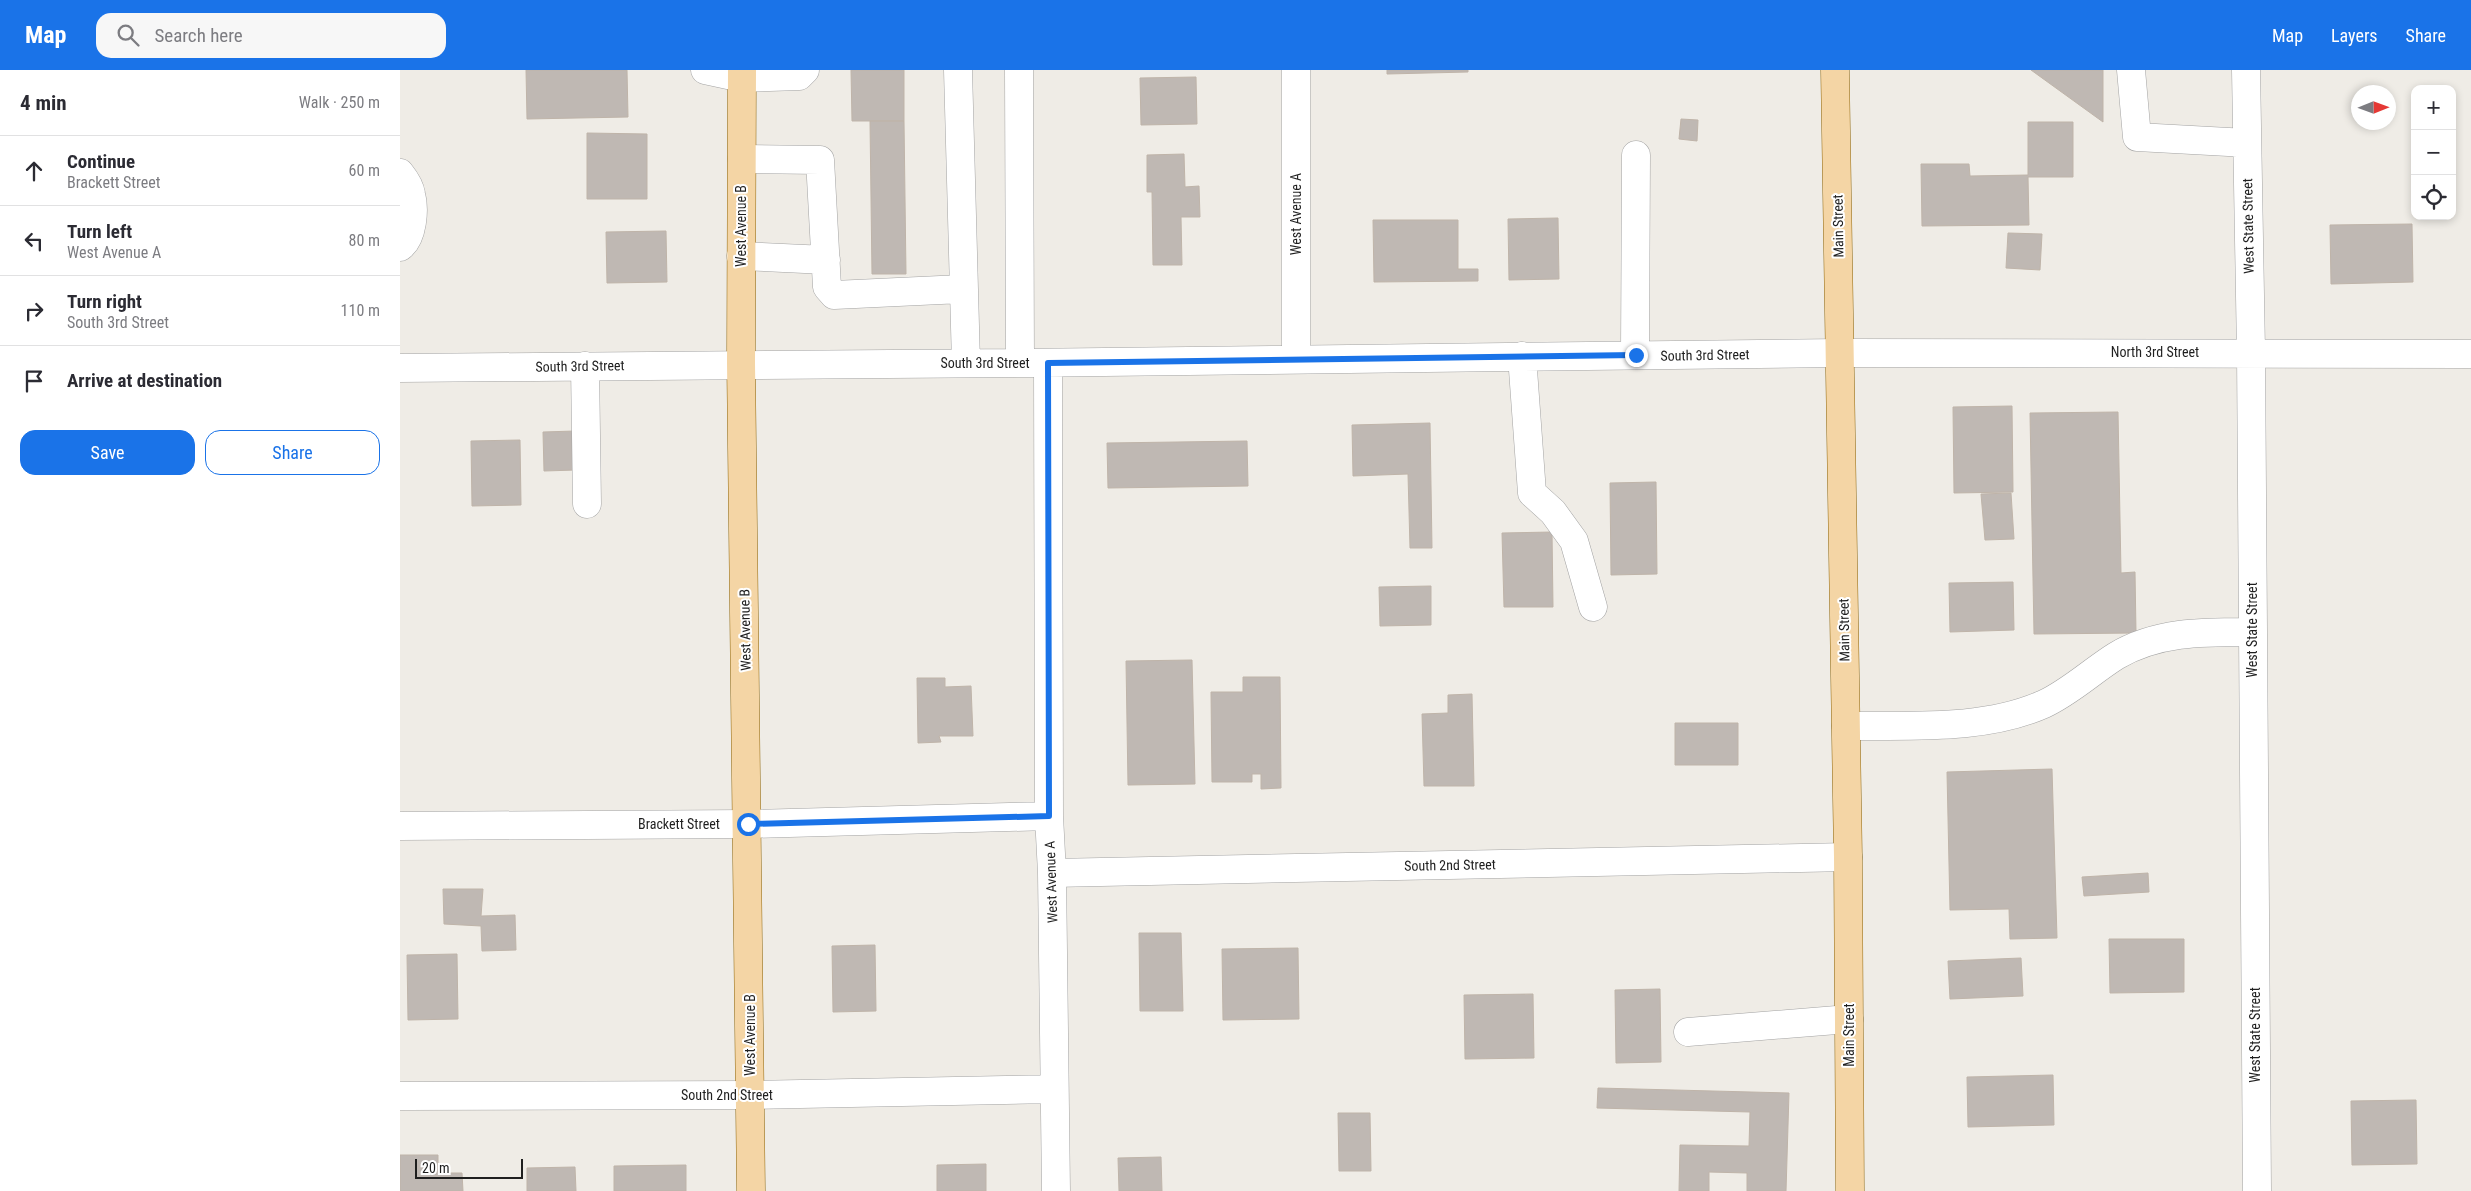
<!DOCTYPE html>
<meta charset="utf-8">
<style>
body{margin:0;font-family:"Roboto Condensed",sans-serif;background:#f7f7f7;color:#2b2b33}
.controls{position:absolute;right:15px;top:15px;display:grid;overflow:hidden;border-radius:10px;box-shadow:0 2px 8px #0003}
.controls button{width:45px;height:45px;display:grid;place-items:center;padding:0;border:0;border-bottom:1px solid #e1e1e2;background:#fff;color:#2b2b33;font:25px sans-serif}
.compass{position:absolute;left:1951px;top:15px;width:45px;height:45px;border-radius:50%;background:#fff;box-shadow:0 2px 8px #0003;rotate:89deg}
.scale{position:absolute;left:15px;bottom:12px;width:108px;box-sizing:border-box;padding-left:5px;border:2px solid #1f1f1f;border-top:0;font-size:14px;line-height:18px;white-space:nowrap;color:#1f1f1f;-webkit-text-stroke:4px #fff;paint-order:stroke}
.stop{position:absolute;width:15px;height:15px;margin:-11px;border:4px solid #1a73e8;border-radius:50%;background:#fff}
.stop.end{background:#1a73e8;border-color:#fff;box-shadow:0 1px 5px #0008}
.list{margin:0;padding:0;list-style:none}
h2{display:flex;justify-content:space-between;align-items:center;height:65px;margin:0;padding:0 20px;font-size:21px}
h2 small{font-size:16px;font-weight:400;color:#7c7c81}
.list li{display:grid;grid-template-columns:32px 1fr auto;gap:15px;align-items:center;box-sizing:border-box;height:70px;padding:0 20px;border-top:1px solid #e1e1e2}
.list b{display:block;font-size:19px;white-space:nowrap}
.list p{margin:0;font-size:16px;white-space:nowrap;color:#7c7c81}
.list em{font-size:16px;font-style:normal;color:#7c7c81}
.actions{display:flex;gap:10px;padding:15px 20px}
.actions a{flex:1;padding:11px 0;border:1px solid #1a73e8;border-radius:15px;text-align:center;font-size:18px;color:#1a73e8}
.actions .main{background:#1a73e8;color:#fff}
.icon{flex:none;width:28px;height:28px;fill:none;stroke:currentColor;stroke-width:2;stroke-linecap:round;stroke-linejoin:round}
.map{position:relative;flex:none;width:2071px;height:1121px;overflow:hidden}
header{display:flex;align-items:center;gap:30px;box-sizing:border-box;height:70px;padding:0 25px;background:#1a73e8;color:#fff}
header strong{font-size:24px}
nav{display:flex;gap:28px;margin-inline-start:auto;font-size:18px}
.search{width:350px;height:45px;background:#f7f7f7;display:flex;align-items:center;gap:12px;box-sizing:border-box;padding:0 18px;border-radius:15px;color:#7c7c81;font-size:19px}
main{display:flex}
aside{flex:1;background:#fff}
.map>svg:first-child{display:block}
.building{fill:#bfb8b3;stroke:#bfb4a9}
.lines{fill:none;stroke-linecap:round;stroke-linejoin:round}
.minor-casing{stroke:#a3a3a3;stroke-width:29}
.major-casing{stroke:#8e660c;stroke-width:29}
.minor{stroke:#fff;stroke-width:28}
.major{stroke:#f4d5a5;stroke-width:28}
.route{stroke:#1a73e8;stroke-width:6}
.labels{text-anchor:middle;dominant-baseline:central;stroke-width:4;stroke-linejoin:round;paint-order:stroke}
.street-label{font-size:14px;fill:#1f1f1f;stroke:#fff}
</style>
<header>
<strong>Map</strong>
<div class="search"><svg class="icon" aria-label="search" viewBox="0 0 24 24"><circle cx="10" cy="10" r="6"/><path d="M15 15l6 6"/></svg>Search here</div>
<nav><a>Map</a><a>Layers</a><a>Share</a></nav>
</header>
<main>
<aside>
<h2>4 min<small>Walk · 250 m</small></h2>
<ul class="list">
<li><svg class="icon" aria-label="ahead" viewBox="0 0 24 24"><path d="M12 20V5M6 11l6-6 6 6"/></svg><div><b>Continue</b><p>Brackett Street</p></div><em>60 m</em></li>
<li><svg class="icon" aria-label="left" viewBox="0 0 24 24"><path d="M17 20v-9H6M10 6l-5 5 5 5"/></svg><div><b>Turn left</b><p>West Avenue A</p></div><em>80 m</em></li>
<li><svg class="icon" aria-label="right" viewBox="0 0 24 24"><path d="M7 20v-9h11M14 6l5 5-5 5"/></svg><div><b>Turn right</b><p>South 3rd Street</p></div><em>110 m</em></li>
<li><svg class="icon" aria-label="arrive" viewBox="0 0 24 24"><path d="M6 21V4h12l-3 4 3 4H6"/></svg><div><b>Arrive at destination</b></div></li>
</ul>
<div class="actions"><a class="main">Save</a><a>Share</a></div>
</aside>
<div class="map">
<svg width="2071" height="1121" viewBox="0 0 2071 1121">
<rect width="100%" height="100%" fill="#efece6"/>
<path class="building" d="M126,0H227L228,47L127,49Z
M451,0H504V51H452Z
M987,0H1068V2L987,4Z
M1631,0H1703V52Z
M796,7L797,54L741,55L740,8Z
M1281,49L1298,50L1297,71L1279,69Z
M470,51H504L506,204H472Z
M1628,52H1673V107H1628L1629,155L1522,156L1521,94H1569L1570,106L1628,105Z
M187,63L247,64V129H187Z
M784,84L785,117L799,116L800,147H781L782,195H753L752,122H747V85Z
M1158,148L1159,209L1109,210L1108,149Z
M973,150H1058V199H1078V211L974,212Z
M2012,154L2013,212L1931,214L1930,155Z
M266,161L267,212L207,213L206,162Z
M1608,163L1642,164L1640,200L1606,198Z
M1612,336L1613,422L1554,423L1553,337Z
M1718,342L1721,503L1735,502L1736,563L1634,564L1630,343Z
M1030,353L1032,478H1010L1008,404L953,406L952,355Z
M175,361L176,400L144,401L143,362Z
M120,370L121,435L72,436L71,371Z
M847,371L848,416L708,418L707,373Z
M1256,412L1257,504L1211,505L1210,413Z
M1611,423L1614,469L1585,470L1581,424Z
M1152,462L1153,537H1104L1102,463Z
M1613,512L1614,560L1550,562L1549,513Z
M1031,516V555L980,556L979,517Z
M792,590L795,714L728,715L726,591Z
M843,607H880L881,718L861,719V704H852V712H812L811,622H843Z
M517,608H545V617L571,616L573,666H539L541,672L518,673Z
M1072,624L1074,716H1024L1022,644L1048,643V625Z
M1275,653H1338V695H1275Z
M1652,699L1657,868L1610,869L1609,839L1550,840L1547,702Z
M1748,803L1749,822L1684,826L1682,807Z
M43,819H83L81,846L115,845L116,880L82,881L81,856L44,854Z
M739,863H781L783,941H740Z
M1709,869H1784V922L1710,923Z
M475,875L476,941L433,942L432,876Z
M898,878L899,949L823,950L822,879Z
M57,884L58,949L8,950L7,885Z
M1621,888L1623,926L1550,929L1548,891Z
M1260,919L1261,992L1216,993L1215,920Z
M1133,924L1134,988L1065,989L1064,925Z
M1653,1005L1654,1055L1568,1057L1567,1007Z
M1198,1018L1389,1023L1386,1121H1347V1103L1309,1102V1121H1279L1280,1075L1349,1076L1350,1042L1197,1038Z
M2016,1030L2017,1094L1952,1095L1951,1031Z
M938,1043H970L971,1101H939Z
M0,1085H38V1103H62L63,1121H0Z
M761,1087L762,1121H719L718,1088Z
M586,1094V1121H537V1095Z
M286,1095V1121H214V1096Z
M175,1097L176,1121H127V1098Z"/>
<g class="lines">
<g class="minor-casing">
<path id="minor" d="M305,0L342,8L399,6L405,0
M558,0L566,293
M619,0L620,293
M1731,0L1737,67L1847,73
M1846,0L1851,282L1857,1121
M342,89L420,90L427,217L434,225L562,219
M0,103C4,108 10,117 11,124C15,139 13,168 0,177
M341,186L426,190
M1235,285L1236,85
M1122,286L1132,423L1153,442L1174,471L1193,537
M896,289V0
M648,293L649,746L652,803L656,1121
M185,296L187,434
M0,298L620,293L1439,283L2071,284
M1446,656C1510,655 1584,661 1644,634C1670,622 1692,601 1716,586C1758,561 1805,562 1852,562
M0,756L348,754L649,746
M652,803L1448,787
M1288,962L1449,949
M0,1026L350,1025L654,1019"/>
</g>
<g class="major-casing">
<path id="major" d="M342,0L341,293L351,1121
M1435,0L1448,787L1450,1121"/>
</g>
<use href="#minor" class="minor"/>
<use href="#major" class="major"/>
</g>
<g class="lines">
<path class="route" d="M348,754L649,746L648,293L1236,285"/>
</g>
<g class="labels">
<g class="street-label">
<text transform="translate(896 144) rotate(-90)">West Avenue A</text>
<text transform="translate(341 156) rotate(-90)">West Avenue B</text>
<text transform="translate(1438 156) rotate(-91)">Main Street</text>
<text transform="translate(1848 156) rotate(-91)">West State Street</text>
<text x="1755" y="282">North 3rd Street</text>
<text transform="translate(1305 285) rotate(-1)">South 3rd Street</text>
<text x="585" y="293">South 3rd Street</text>
<text transform="translate(180 296) rotate(-1)">South 3rd Street</text>
<text transform="translate(345 560) rotate(-91)">West Avenue B</text>
<text transform="translate(1444 560) rotate(-91)">Main Street</text>
<text transform="translate(1852 560) rotate(-90)">West State Street</text>
<text x="279" y="754">Brackett Street</text>
<text transform="translate(1050 795) rotate(-1)">South 2nd Street</text>
<text transform="translate(651 812) rotate(-92)">West Avenue A</text>
<text transform="translate(350 965) rotate(-90)">West Avenue B</text>
<text transform="translate(1449 965) rotate(-90)">Main Street</text>
<text transform="translate(1855 965) rotate(-90)">West State Street</text>
<text x="327" y="1025">South 2nd Street</text>
</g>
</g>
</svg>
<div class="controls">
<button>+</button>
<button>−</button>
<button><svg class="icon" aria-label="locate" viewBox="0 0 24 24"><circle cx="12" cy="12" r="6"/><path d="M12 2v4M12 18v4M2 12h4M18 12h4"/></svg></button>
</div>
<svg class="compass" viewBox="-18 -18 36 36"><path d="M0-13l5 13h-10z" fill="#e53935"/><path d="M0 13l5-13h-10z" fill="#7c7c81"/></svg>
<div class="scale">20 m</div>
<div class="stop" style="left:348px;top:754px"></div>
<div class="stop end" style="left:1236px;top:285px"></div>
</div>
</main>
